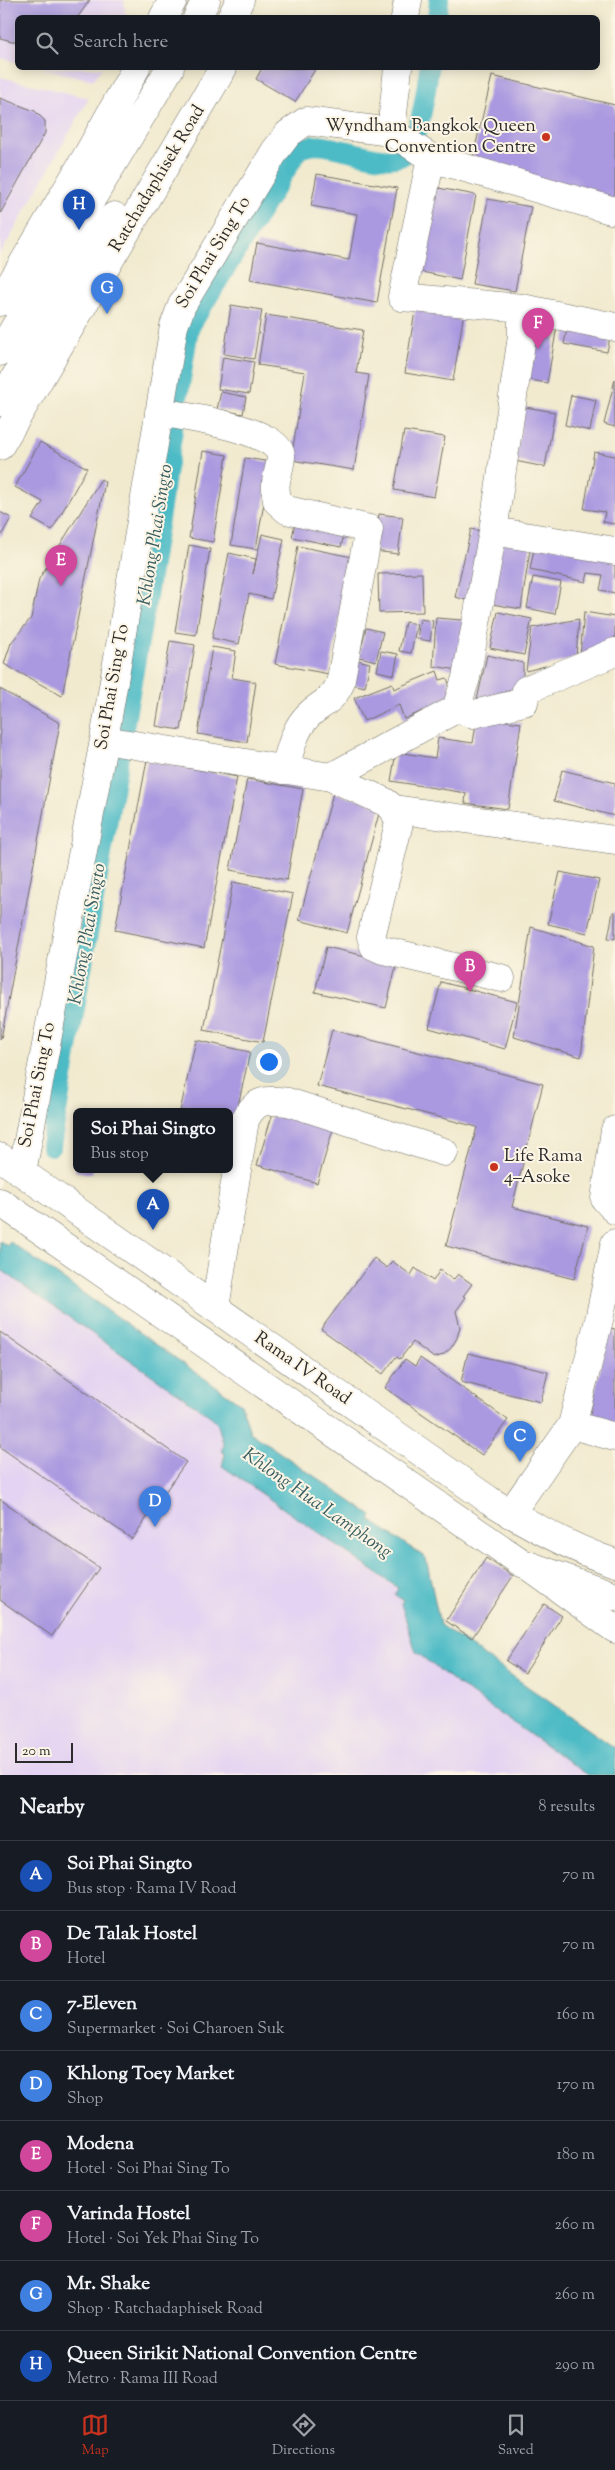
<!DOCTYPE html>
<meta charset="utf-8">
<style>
body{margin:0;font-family:"Sorts Mill Goudy",serif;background:#242831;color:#f1f3f6}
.scale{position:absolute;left:15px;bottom:12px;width:58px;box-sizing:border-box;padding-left:5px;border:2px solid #2b2b2b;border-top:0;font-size:14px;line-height:18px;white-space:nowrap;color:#2b2b2b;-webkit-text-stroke:4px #fcf5e5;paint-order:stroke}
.you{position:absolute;left:268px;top:1061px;width:18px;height:18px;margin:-12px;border:4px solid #fff;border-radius:50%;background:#1a73e8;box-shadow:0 0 0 8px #1a73e833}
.badge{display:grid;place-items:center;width:32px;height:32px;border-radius:50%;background:#c8321e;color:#fff;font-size:16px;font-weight:700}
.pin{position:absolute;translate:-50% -41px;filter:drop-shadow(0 1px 2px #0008)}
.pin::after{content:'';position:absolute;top:26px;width:18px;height:15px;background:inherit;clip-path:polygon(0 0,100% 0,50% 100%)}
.popup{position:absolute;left:73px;top:1108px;width:160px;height:65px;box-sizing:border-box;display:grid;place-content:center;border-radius:8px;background:#171b24;filter:drop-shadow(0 1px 4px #0005);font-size:16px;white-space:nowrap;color:#9ea1a6}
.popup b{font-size:19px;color:#f1f3f6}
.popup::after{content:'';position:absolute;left:50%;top:100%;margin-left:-10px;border:10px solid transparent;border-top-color:#171b24}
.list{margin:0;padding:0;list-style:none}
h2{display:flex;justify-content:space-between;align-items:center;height:65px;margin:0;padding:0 20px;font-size:21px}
h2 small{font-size:16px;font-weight:400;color:#9ea1a6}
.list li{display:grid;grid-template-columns:32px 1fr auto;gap:15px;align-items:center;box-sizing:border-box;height:70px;padding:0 20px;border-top:1px solid #363941}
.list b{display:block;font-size:19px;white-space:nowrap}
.list p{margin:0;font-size:16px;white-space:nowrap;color:#9ea1a6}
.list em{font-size:16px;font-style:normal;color:#9ea1a6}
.icon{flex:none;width:28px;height:28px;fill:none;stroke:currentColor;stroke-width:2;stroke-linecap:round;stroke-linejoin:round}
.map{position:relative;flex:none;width:615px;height:1775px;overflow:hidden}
.search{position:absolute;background:#171b24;box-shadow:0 2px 12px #0003;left:15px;right:15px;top:15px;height:55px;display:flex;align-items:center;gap:12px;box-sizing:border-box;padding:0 18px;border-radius:8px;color:#9ea1a6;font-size:19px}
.sheet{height:625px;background:#171b24}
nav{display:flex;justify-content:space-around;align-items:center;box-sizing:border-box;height:70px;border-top:1px solid #363941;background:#171b24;font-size:14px;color:#9ea1a6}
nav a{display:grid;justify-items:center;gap:2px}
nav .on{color:#c8321e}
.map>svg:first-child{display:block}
.built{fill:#e4d3f2}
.water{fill:#4dbbc6;stroke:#3c7378}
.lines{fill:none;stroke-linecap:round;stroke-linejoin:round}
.canal{stroke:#4dbbc6;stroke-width:20}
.building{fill:#aa99e0}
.minor-casing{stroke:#706e64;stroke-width:29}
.major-casing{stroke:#706e64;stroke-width:29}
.minor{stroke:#fff;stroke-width:28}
.major{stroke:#fff;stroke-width:28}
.poi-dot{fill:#c8321e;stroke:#fcf5e5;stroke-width:2}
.labels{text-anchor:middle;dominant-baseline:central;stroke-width:4;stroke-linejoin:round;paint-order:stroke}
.poi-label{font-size:18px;fill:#2b2b2b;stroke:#fcf5e5;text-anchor:end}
.street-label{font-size:18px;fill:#2b2b2b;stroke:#fcf5e5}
.water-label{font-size:19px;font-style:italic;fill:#375d61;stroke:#fcf5e5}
</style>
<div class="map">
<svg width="615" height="1775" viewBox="0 0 615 1775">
<rect width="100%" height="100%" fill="#fcf5e5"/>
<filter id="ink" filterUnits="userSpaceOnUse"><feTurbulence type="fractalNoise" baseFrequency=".02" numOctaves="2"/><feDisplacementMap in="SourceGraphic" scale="10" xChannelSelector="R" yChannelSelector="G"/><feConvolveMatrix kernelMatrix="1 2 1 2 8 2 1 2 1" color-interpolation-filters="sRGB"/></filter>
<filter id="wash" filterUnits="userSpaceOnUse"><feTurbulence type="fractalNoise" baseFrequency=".0096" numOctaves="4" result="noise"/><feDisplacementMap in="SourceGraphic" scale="20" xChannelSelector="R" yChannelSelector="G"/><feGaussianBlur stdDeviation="1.12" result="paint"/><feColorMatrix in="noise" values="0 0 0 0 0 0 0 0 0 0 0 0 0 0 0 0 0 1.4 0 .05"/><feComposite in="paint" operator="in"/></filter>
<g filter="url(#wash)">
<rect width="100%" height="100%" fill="#f1eacf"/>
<path class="built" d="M0,0H124L126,17L18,18L17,62L0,58Z
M40,68H102L93,80Z
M0,77L89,98L0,255Z
M0,1269L213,1418L218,1425L224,1446L222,1466L398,1589L416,1652L456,1683L588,1775H0Z"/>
<path class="water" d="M0,1241L7,1246L10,1242L241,1404L250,1432L372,1516L370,1520L426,1558L440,1625L615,1748V1775H588L456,1683L416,1652L401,1604L403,1600L395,1595L398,1588L222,1466L225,1454L221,1450L224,1446L218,1425L213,1418L0,1269Z"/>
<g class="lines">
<path class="canal" d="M437,18L439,0
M51,1146L147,596L189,328L299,149C318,142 324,146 344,150C361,153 383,162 400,157C419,151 427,85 429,68"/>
</g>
<g id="blocks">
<path class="building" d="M0,0H90L77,18H18V41H12L0,38Z
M262,68H316L295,102L256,79Z
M492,76L615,105V209L470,169Z
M0,98L35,111L45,121V133L0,214Z
M317,174L397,188L377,303L250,280L257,243L349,260L357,214L311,206Z
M433,187L476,195L460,280L417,271Z
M488,199L531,207L515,291L472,284Z
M231,305L262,310L254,359L224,354Z
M416,305L464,312L453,381L405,373Z
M266,315L363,330L356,373L369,375L354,470L291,460L305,372L258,365Z
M529,316L558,321L547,383L519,378Z
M568,324L611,332L607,352L564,344Z
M223,357L254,362L249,394L218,389Z
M615,379V427L604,424Z
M221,392L246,397L243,414L217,409Z
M571,395L596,400L590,431L565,425Z
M525,407L555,412L545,467L515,461Z
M404,431L445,437L434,497L394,490Z
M40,442L87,468L52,530L32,519L43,502L15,487Z
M203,451L227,455L213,542L189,538Z
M594,452L615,456V524L603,522L605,512L584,509Z
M245,458L271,462L256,549L231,545Z
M101,479L105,482L62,696L4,664L11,643L31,618L39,579Z
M0,512L11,518L0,538Z
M379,514L403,517L398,554L374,551Z
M297,515L346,526L341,547L292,537Z
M471,529L490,533L474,602L455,597Z
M262,534L284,539L271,599L249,594L239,644L212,638L229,553L256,559L253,574Z
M502,539L531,543L521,609L492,604Z
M535,543L615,560V593L600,590L603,575L588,573L586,582L530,570Z
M189,545L210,549L196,635L175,632Z
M298,546L352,557L329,674L275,664Z
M422,573L423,612L379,613L378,574Z
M533,577L561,582L555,614L527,608Z
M498,612L532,619L524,655L490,648Z
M584,612L615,617V645L580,656Z
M436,618L475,621L465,671L433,666Z
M420,619L433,621L430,641L417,639Z
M579,619L576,658L526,671L532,628Z
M405,622L417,624L411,653L399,651Z
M366,628L383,632L376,661L359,657Z
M170,641L195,645L181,730L156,726Z
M212,647L236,651L232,678L256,682L247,742L198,734Z
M381,651L398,654L394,675L377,671Z
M487,655L523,663V687L477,700Z
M353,659L370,663L365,687L347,683Z
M437,671L440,680L447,678L454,698L404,719L399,705L364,721L354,698L392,683L394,689Z
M0,689L60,723L1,1039H0Z
M477,717L521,723L508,809L465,803L466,793L391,781L396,752L435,758L438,738L473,743Z
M147,760L237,777L204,948L115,930Z
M562,770L615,783V816L554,801Z
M247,779L303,789L287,880L230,870Z
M333,793L381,806L347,933L299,920Z
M560,872L599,880L587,933L548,924Z
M233,882L293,894L263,1042L204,1030Z
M613,912H615V939L608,938Z
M531,927L594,946L581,1057L514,1037Z
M326,947L397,963L386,1008L315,992Z
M441,982L517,1002L505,1049L429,1028Z
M332,1030L543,1084L512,1207L588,1226L574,1279L446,1246L477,1127L317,1086Z
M196,1040L250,1052L231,1137L229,1136V1111H180Z
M274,1109L334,1126L317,1183L257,1165Z
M75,1169H93L92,1174L75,1171Z
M374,1258L387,1268L392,1261L411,1275L415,1268L433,1281L440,1270L453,1280L458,1274L472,1284L463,1296L466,1297L456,1311L460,1327L457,1338L451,1348L443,1355L434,1358L413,1342L400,1359L396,1357L383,1374L321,1329Z
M610,1328L615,1329V1423L589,1417Z
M0,1332L186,1462L132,1539L0,1447Z
M468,1353L548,1372L541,1402L461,1382Z
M420,1358L508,1420L482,1455L385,1388L405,1359L415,1366Z
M0,1499L99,1568L52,1636L0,1600Z
M486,1558L513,1576L472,1638L446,1621Z
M544,1604L562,1616L525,1673L506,1661Z"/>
</g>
</g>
<g filter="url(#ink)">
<use href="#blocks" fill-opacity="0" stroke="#706e64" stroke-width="1"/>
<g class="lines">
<g class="minor-casing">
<path id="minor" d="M405,18L408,0
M391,132L398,68
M431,158L611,210
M159,412C181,416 279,429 281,456C281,464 277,474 276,482C275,488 276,495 277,501L287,510L369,529L340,684C330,705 317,704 305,719C293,733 290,753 284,770
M493,531L615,551
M456,709L474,714L524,702L526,690L615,652
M104,740L331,777L456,709L466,678L493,531L522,336V308
M331,777L385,802L394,809L399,823L371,937L374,946L383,950L501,978
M394,809L615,840
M615,1130L605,1199L615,1210
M22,1172L104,740L174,326L182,305L275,151L288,134L306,121L391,132L431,158L402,297L522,308L615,327
M215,1308L245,1120C256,1098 267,1100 288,1102L444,1152
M572,1425L615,1437
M510,1514L572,1425L599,1320L615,1243
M533,1570L615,1629"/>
</g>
<g class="major-casing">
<path id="major" d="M163,18L173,0
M197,18L206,0
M231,18L240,0
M0,302L88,154L136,68
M0,352L170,68
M0,402L114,216
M0,446L223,68
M0,1157L489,1500C529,1525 570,1548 615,1563
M0,1202L522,1563L615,1596"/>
</g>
<use href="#minor" class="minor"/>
<use href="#major" class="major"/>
</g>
</g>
<g class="poi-dot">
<circle cx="546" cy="137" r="5"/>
<circle cx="494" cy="1167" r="5"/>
</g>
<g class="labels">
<g class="poi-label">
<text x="536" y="127">Wyndham Bangkok Queen<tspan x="536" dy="21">Convention Centre</tspan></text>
<text x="504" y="1157" text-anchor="start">Life Rama<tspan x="504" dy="21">4–Asoke</tspan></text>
</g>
<g class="street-label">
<text transform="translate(158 179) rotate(-59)">Ratchadaphisek Road</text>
<text transform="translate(214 253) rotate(-59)">Soi Phai Sing To</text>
<text transform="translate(113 687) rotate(-80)">Soi Phai Sing To</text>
<text transform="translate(38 1085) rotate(-79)">Soi Phai Sing To</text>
<text transform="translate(302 1369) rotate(35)">Rama IV Road</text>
</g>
<g class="water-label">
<text transform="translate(156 535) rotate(-81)">Khlong Phai Singto</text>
<text transform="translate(88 934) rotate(-80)">Khlong Phai Singto</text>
<text transform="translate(317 1504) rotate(35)">Khlong Hua Lamphong</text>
</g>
</g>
</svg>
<div class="scale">20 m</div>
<div class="you"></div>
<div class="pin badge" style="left:153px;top:1230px;background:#1a4fb4">A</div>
<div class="popup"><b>Soi Phai Singto</b>Bus stop</div>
<div class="pin badge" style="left:470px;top:992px;background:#d1479c">B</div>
<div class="pin badge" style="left:520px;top:1462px;background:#3f7fe0">C</div>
<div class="pin badge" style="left:155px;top:1527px;background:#3f7fe0">D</div>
<div class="pin badge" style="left:61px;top:586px;background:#d1479c">E</div>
<div class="pin badge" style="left:538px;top:349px;background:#d1479c">F</div>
<div class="pin badge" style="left:107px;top:314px;background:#3f7fe0">G</div>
<div class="pin badge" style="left:79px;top:230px;background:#1a4fb4">H</div>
<div class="search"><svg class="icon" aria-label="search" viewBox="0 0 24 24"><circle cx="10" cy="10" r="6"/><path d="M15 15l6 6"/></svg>Search here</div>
</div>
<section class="sheet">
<h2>Nearby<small>8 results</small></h2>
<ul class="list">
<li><span class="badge" style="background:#1a4fb4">A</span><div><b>Soi Phai Singto</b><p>Bus stop · Rama IV Road</p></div><em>70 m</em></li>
<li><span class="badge" style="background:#d1479c">B</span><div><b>De Talak Hostel</b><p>Hotel</p></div><em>70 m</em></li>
<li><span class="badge" style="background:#3f7fe0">C</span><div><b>7-Eleven</b><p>Supermarket · Soi Charoen Suk</p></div><em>160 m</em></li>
<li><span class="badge" style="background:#3f7fe0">D</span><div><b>Khlong Toey Market</b><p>Shop</p></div><em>170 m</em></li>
<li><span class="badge" style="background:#d1479c">E</span><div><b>Modena</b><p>Hotel · Soi Phai Sing To</p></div><em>180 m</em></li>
<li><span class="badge" style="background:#d1479c">F</span><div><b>Varinda Hostel</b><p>Hotel · Soi Yek Phai Sing To</p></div><em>260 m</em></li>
<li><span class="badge" style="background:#3f7fe0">G</span><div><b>Mr. Shake</b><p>Shop · Ratchadaphisek Road</p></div><em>260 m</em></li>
<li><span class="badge" style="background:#1a4fb4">H</span><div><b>Queen Sirikit National Convention Centre</b><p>Metro · Rama III Road</p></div><em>290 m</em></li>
</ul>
</section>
<nav>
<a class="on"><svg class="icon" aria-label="map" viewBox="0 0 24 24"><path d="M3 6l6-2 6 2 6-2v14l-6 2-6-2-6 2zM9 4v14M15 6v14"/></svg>Map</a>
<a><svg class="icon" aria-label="directions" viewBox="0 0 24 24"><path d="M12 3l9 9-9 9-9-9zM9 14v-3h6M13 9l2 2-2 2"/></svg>Directions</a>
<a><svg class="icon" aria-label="saved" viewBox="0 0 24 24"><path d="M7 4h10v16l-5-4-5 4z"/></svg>Saved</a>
</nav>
